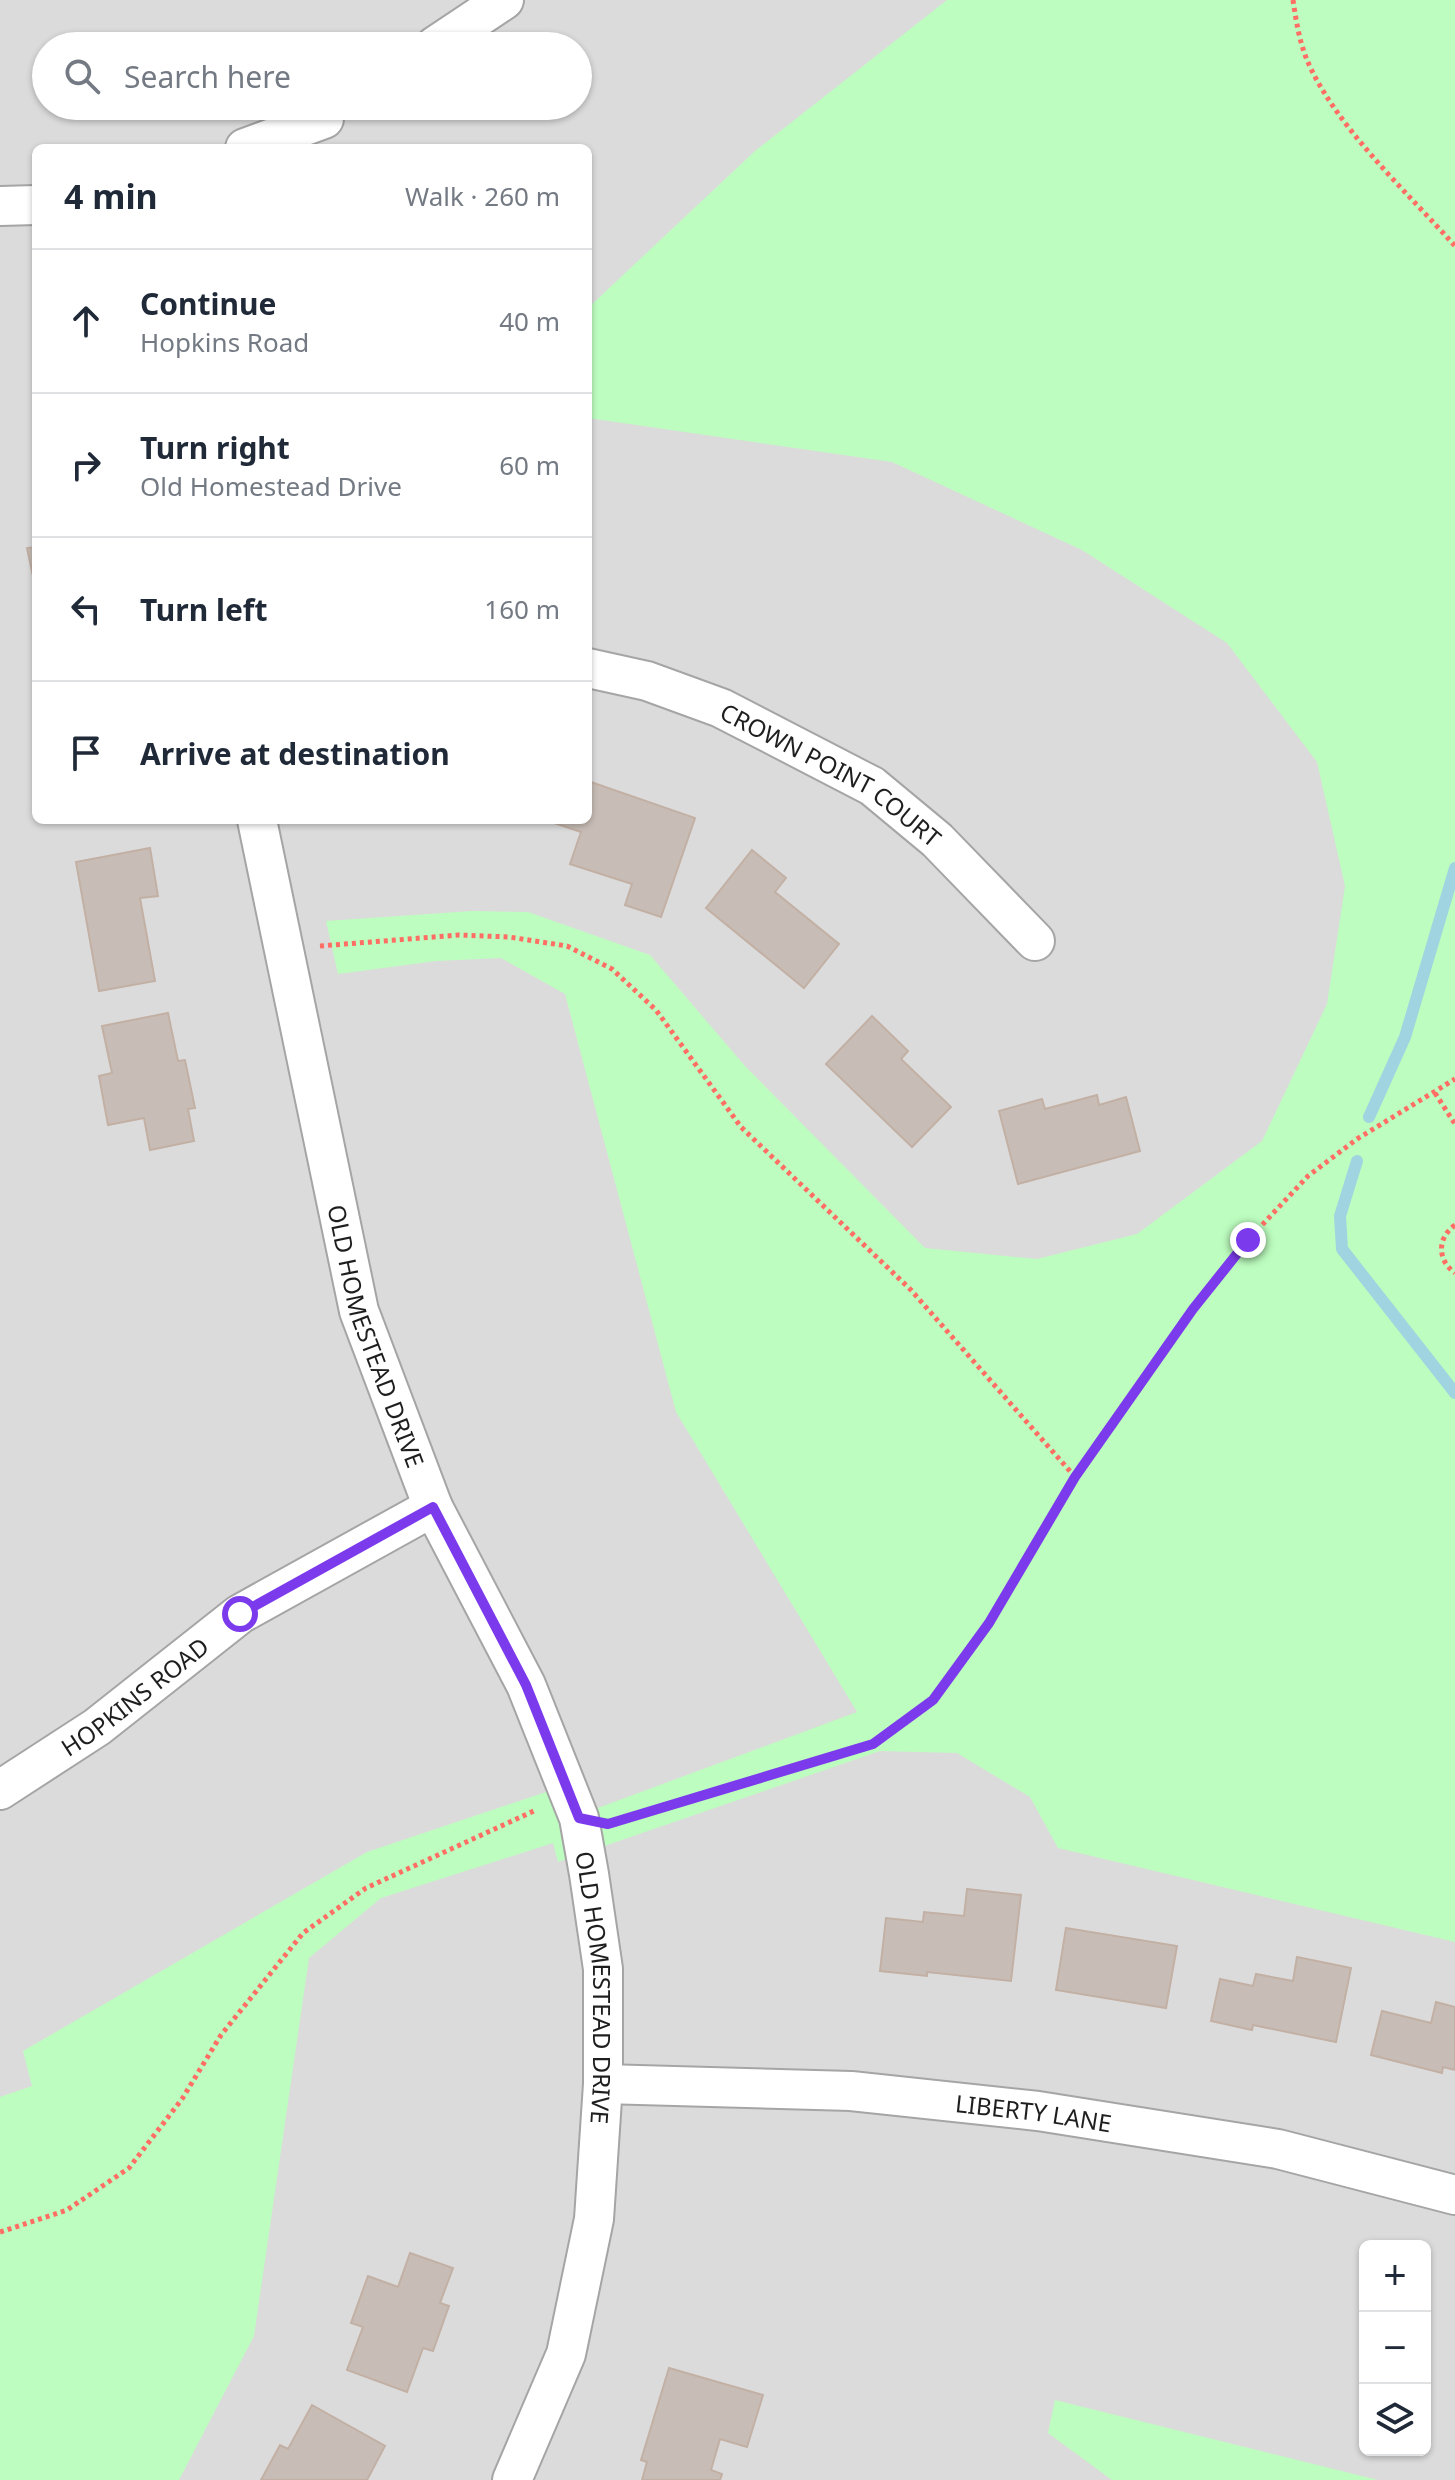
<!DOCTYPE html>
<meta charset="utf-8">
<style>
body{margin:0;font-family:"Noto Sans",sans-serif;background:#f2f2f3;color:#1f2937}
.controls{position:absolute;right:24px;bottom:24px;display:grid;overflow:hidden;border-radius:12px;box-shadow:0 2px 6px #0004}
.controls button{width:72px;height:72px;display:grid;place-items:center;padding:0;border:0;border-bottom:2px solid #e0e1e3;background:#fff;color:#1f2937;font:40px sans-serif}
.stop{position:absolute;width:24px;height:24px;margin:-18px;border:6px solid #7c3aed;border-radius:50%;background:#fff}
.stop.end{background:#7c3aed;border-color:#fff;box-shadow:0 2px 8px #0008}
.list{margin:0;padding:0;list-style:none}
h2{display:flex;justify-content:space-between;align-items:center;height:104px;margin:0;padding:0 32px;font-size:34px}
h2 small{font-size:26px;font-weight:400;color:#747a83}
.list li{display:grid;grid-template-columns:52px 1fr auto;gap:24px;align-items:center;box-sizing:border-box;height:144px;padding:0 32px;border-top:2px solid #e0e1e3}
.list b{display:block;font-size:30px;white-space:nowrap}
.list p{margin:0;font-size:26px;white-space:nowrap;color:#747a83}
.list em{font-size:26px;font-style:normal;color:#747a83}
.icon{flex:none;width:44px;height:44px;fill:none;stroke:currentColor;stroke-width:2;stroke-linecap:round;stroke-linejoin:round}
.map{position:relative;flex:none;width:1455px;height:2480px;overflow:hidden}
.search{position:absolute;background:#fff;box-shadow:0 2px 6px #0004;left:32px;top:32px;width:560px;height:88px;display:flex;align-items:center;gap:20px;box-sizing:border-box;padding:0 28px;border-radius:44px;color:#747a83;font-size:30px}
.panel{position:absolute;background:#fff;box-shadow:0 2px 6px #0004;left:32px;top:144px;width:560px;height:680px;border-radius:12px}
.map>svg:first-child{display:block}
.residential{fill:#dcdbdb;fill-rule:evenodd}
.park{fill:#bdfdbf}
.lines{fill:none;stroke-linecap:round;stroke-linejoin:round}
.stream{stroke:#a0d4e0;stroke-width:12}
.building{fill:#c8bdb6;stroke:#c2b0a4;stroke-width:2}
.street-casing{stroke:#a5a5a5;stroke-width:42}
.path{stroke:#ff6e65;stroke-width:5;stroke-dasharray:4 4;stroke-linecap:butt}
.street{stroke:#fff;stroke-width:38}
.route{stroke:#7c3aed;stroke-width:10}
.labels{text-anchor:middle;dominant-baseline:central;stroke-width:6;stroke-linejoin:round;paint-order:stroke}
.street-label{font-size:24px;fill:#1e1e1e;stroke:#fff}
</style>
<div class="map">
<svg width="1455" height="2480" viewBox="0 0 1455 2480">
<rect width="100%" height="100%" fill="#f0ebe3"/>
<path class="residential" d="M0,0H1455V2480H0ZM46,46H578V106H46ZM36,148H588V820H36ZM1365,2246H1425V2450H1365Z"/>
<path class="park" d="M947,0H1455V1942L1058,1848L1030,1797L957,1753L880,1751L558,1862L553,1843L381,1898L309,1958L254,2336L179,2480H0V2097L32,2086L23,2051L367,1852L585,1779L595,1809L857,1712L676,1412L565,994L501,958L436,961L338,974L326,921L472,911L528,912L650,955L744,1065L925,1248L1037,1259L1137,1234L1262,1141L1327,1004L1345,886L1317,762L1227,643L1082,550L892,462L588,418V308L755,151Z
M1055,2400L1378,2480H1112L1048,2433Z"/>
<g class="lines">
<path class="stream" d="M1369,1117L1405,1037L1455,868
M1357,1161L1340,1216L1342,1249L1455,1393"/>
</g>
<path class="building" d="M36,547V590L27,548Z
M588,781L695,818L661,917L625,905L632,884L570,864L581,832L551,822L552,820H588Z
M150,848L158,896L140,898L155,981L99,991L76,862Z
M752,850L786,878L775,892L839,944L804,988L706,908Z
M168,1013L178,1061L185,1060L195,1108L188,1109L194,1141L150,1150L144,1118L108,1125L99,1076L112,1073L102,1026Z
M872,1016L908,1051L901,1059L951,1107L912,1147L826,1064Z
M1097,1095L1099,1105L1126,1097L1140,1151L1018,1184L999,1111L1042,1099L1045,1109Z
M967,1889L1021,1895L1011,1981L927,1972V1976L880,1971L886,1918L923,1922L924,1912L964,1916Z
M1066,1928L1177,1946L1166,2008L1056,1990Z
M1297,1957L1351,1968L1336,2042L1253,2025L1252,2030L1211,2021L1220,1979L1253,1986L1256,1974L1293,1981Z
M1436,2002L1455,2007V2070L1443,2067L1442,2073L1371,2055L1382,2011L1431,2023Z
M410,2253L453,2268L440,2303L449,2306L433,2351L423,2348L407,2392L347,2370L363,2327L351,2323L368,2276L398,2287Z
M669,2368L763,2395L747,2447L720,2439L711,2470L722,2474L720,2480H642L647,2462L641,2460Z
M312,2405L385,2446L367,2480H261L280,2445L288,2449Z"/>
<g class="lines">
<g class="street-casing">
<g id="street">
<path d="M435,46L504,0"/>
<path d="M245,148L324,119"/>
<path d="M0,206L36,205"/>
<path id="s1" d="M588,668L647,681L721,708L872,786L937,840L1035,941"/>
<path id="s2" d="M257,820L359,1311L433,1507L526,1685L579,1818L589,1874L603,1969V2084L594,2219L566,2354L512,2480"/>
<path id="s3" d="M0,1790L97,1727L240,1614L433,1507"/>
<path id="s4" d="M603,2084L851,2091L1038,2111L1278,2149L1455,2195"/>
</g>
</g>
<path class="path" d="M1293,0C1296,20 1299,40 1307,60C1335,126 1407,192 1455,246
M320,946L459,935L509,937L567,946L612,969L656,1010L741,1127L911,1290L1075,1477
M1435,1093L1455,1124
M1455,1225C1437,1238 1437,1260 1455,1273
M618,1821L873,1744L933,1700L989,1623L1075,1477L1193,1309L1248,1240L1308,1176L1357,1139L1455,1079
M0,2232L67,2210L129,2168L182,2099L221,2035L303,1933L366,1888L536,1810"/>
<use href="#street" class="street"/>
</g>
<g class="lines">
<path class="route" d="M240,1614L433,1507L526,1685L579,1818L608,1824L873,1744L933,1700L989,1623L1075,1477L1193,1309L1248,1240"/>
</g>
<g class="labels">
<g class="street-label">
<text stroke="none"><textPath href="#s1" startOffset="268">CROWN POINT COURT</textPath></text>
<text stroke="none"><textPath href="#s2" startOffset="530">OLD HOMESTEAD DRIVE</textPath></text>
<text stroke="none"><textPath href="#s3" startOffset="164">HOPKINS ROAD</textPath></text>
<text stroke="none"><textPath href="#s2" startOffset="1226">OLD HOMESTEAD DRIVE</textPath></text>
<text stroke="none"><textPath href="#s4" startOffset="432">LIBERTY LANE</textPath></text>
</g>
</g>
</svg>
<div class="controls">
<button>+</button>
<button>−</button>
<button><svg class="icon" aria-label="layers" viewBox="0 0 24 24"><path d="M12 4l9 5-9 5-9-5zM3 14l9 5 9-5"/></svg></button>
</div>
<div class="stop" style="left:240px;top:1614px"></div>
<div class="stop end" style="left:1248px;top:1240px"></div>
<div class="search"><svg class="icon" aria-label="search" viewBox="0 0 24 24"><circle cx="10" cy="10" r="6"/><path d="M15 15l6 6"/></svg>Search here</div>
<section class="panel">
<h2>4 min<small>Walk · 260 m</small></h2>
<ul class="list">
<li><svg class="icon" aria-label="ahead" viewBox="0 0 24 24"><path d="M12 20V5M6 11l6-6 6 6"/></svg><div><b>Continue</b><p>Hopkins Road</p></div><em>40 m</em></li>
<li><svg class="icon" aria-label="right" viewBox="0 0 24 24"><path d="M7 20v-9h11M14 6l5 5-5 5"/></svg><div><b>Turn right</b><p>Old Homestead Drive</p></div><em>60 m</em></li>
<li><svg class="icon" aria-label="left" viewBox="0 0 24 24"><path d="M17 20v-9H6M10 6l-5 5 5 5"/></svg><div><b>Turn left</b></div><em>160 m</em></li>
<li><svg class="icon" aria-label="arrive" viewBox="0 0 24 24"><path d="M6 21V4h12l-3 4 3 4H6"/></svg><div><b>Arrive at destination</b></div></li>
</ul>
</section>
</div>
